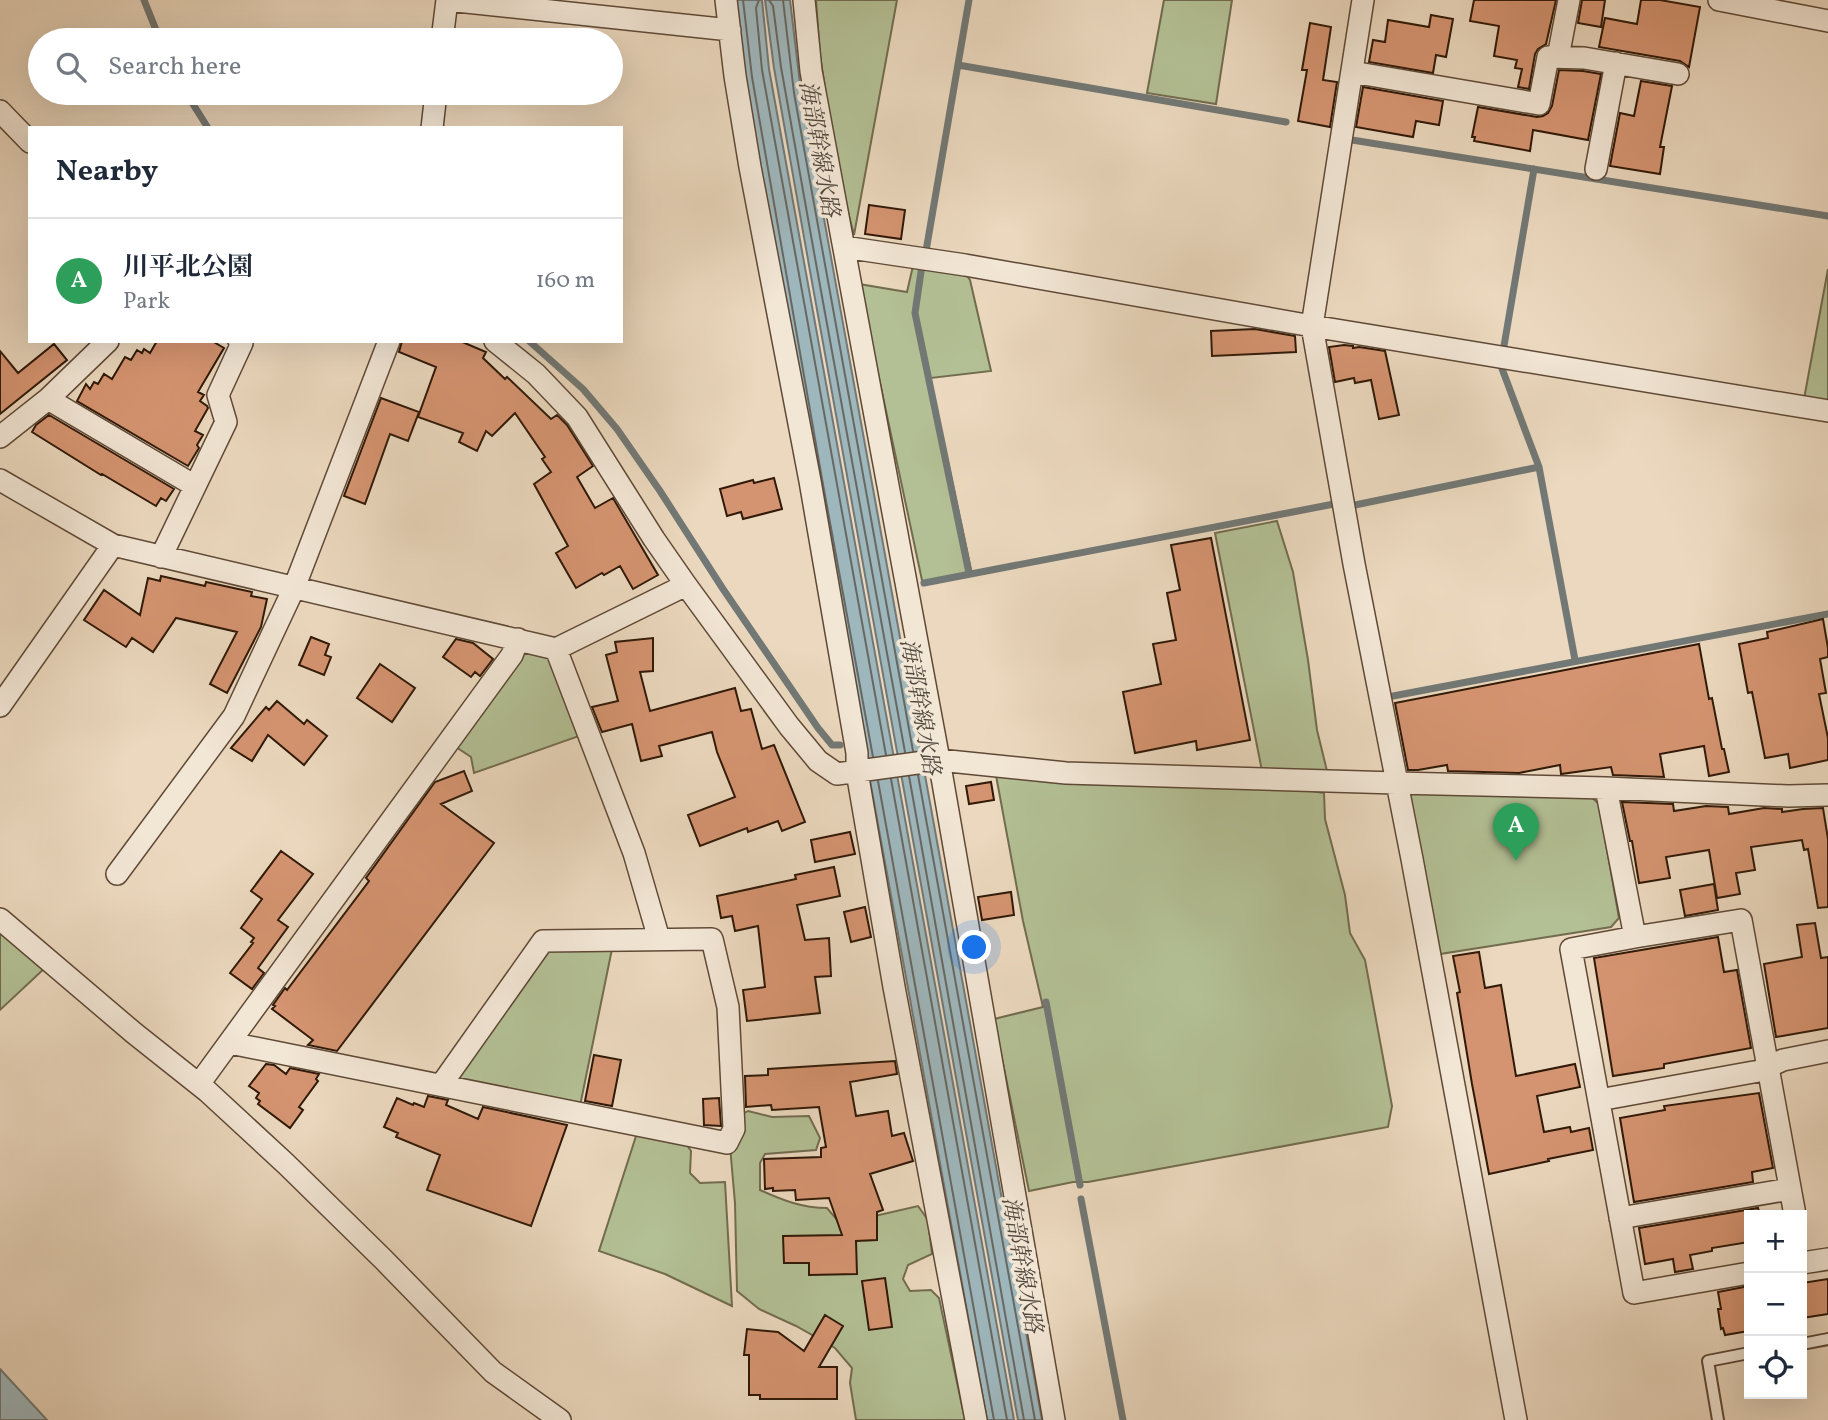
<!DOCTYPE html>
<meta charset="utf-8">
<style>
body{margin:0;font-family:Vollkorn,"Noto Serif JP",serif;background:#f6f6f7;color:#1f2937}
.controls{position:absolute;right:21px;bottom:21px;display:grid;overflow:hidden;border-radius:0px;box-shadow:0 7px 28px #0002}
.controls button{width:63px;height:63px;display:grid;place-items:center;padding:0;border:0;border-bottom:2px solid #e0e1e3;background:#fff;color:#1f2937;font:35px sans-serif}
.you{position:absolute;left:975px;top:948px;width:24px;height:24px;margin:-18px;border:5px solid #fff;border-radius:50%;background:#1a73e8;box-shadow:0 0 0 10px #1a73e833}
.badge{display:grid;place-items:center;width:46px;height:46px;border-radius:50%;background:#0b8043;color:#fff;font-size:23px;font-weight:700}
.pin{position:absolute;translate:-50% -58px;filter:drop-shadow(0 2px 4px #0008)}
.pin::after{content:'';position:absolute;top:37px;width:24px;height:21px;background:inherit;clip-path:polygon(0 0,100% 0,50% 100%)}
.list{margin:0;padding:0;list-style:none}
h2{display:flex;justify-content:space-between;align-items:center;height:91px;margin:0;padding:0 28px;font-size:30px}
h2 small{font-size:23px;font-weight:400;color:#747a83}
.list li{display:grid;grid-template-columns:46px 1fr auto;gap:21px;align-items:center;box-sizing:border-box;height:126px;padding:0 28px;border-top:2px solid #e0e1e3}
.list b{display:block;font-size:26px;white-space:nowrap}
.list p{margin:0;font-size:23px;white-space:nowrap;color:#747a83}
.list em{font-size:23px;font-style:normal;color:#747a83}
.icon{flex:none;width:38px;height:38px;fill:none;stroke:currentColor;stroke-width:2;stroke-linecap:round;stroke-linejoin:round}
.map{position:relative;flex:none;width:1828px;height:1420px;overflow:hidden}
.search{position:absolute;background:#fff;box-shadow:0 7px 28px #0002;left:28px;top:28px;width:595px;height:77px;display:flex;align-items:center;gap:18px;box-sizing:border-box;padding:0 24px;border-radius:38px;color:#747a83;font-size:26px}
.panel{position:absolute;background:#fff;box-shadow:0 7px 28px #0002;left:28px;top:126px;width:595px;height:217px;border-radius:0px}
.map>svg:first-child{display:block}
.green{fill:#b3bf94;stroke:#726c4e;stroke-width:2}
.water{fill:#9eb7bd;stroke:#727875;stroke-width:2}
.lines{fill:none;stroke-linecap:round;stroke-linejoin:round}
.shore{stroke:#676862;stroke-width:2}
.stream{stroke:#727875;stroke-width:7}
.building{fill:#d59471;stroke:#301908;stroke-width:2}
.lane-casing{stroke:#5f4936;stroke-width:14}
.street-casing{stroke:#5f4936;stroke-width:24}
.lane{stroke:#f2e6d5;stroke-width:10}
.street{stroke:#f2e6d5;stroke-width:21}
.labels{text-anchor:middle;dominant-baseline:central;stroke-width:7;stroke-linejoin:round;paint-order:stroke}
.water-label{font-size:23px;font-style:italic;fill:#51483e;stroke:#f2e6d5}
</style>
<div class="map">
<svg width="1828" height="1420" viewBox="0 0 1828 1420">
<rect width="100%" height="100%" fill="#ebd8be"/>
<filter id="stains"><feTurbulence type="fractalNoise" baseFrequency=".00286" numOctaves="4"/><feColorMatrix values="0 0 0 0 .2 0 0 0 0 .09 0 0 0 0 .02 0 0 0 .5 -.17"/></filter>
<radialGradient id="worn" r=".72"><stop offset=".6" stop-color="#630" stop-opacity="0"/><stop offset="1" stop-color="#630" stop-opacity=".3"/></radialGradient>
<path class="green" d="M816,0H897L854,235L838,174L820,55Z
M1164,0H1232L1216,104L1147,93Z
M915,257L963,270L970,280L991,371L930,378L972,574L923,585L859,284L907,292Z
M1828,269V403L1804,399Z
M1277,521L1293,572L1308,660L1317,730L1327,771H1262L1215,533Z
M536,650L553,656L582,735L474,773L471,757L456,747L522,655Z
M995,770L1280,786L1324,793L1325,819L1345,895L1350,933L1365,960L1392,1106L1388,1127L1088,1182H1073L1029,1191L994,1019L1043,1007L1023,921Z
M1409,791L1589,795L1599,804L1619,918L1611,927L1440,954Z
M0,928L47,966L0,1010Z
M551,948L612,949L580,1106L459,1082L456,1074Z
M748,1111L772,1117L809,1116L820,1138L816,1150L765,1154L760,1163V1190C782,1200 802,1208 827,1208L838,1221L866,1218L918,1206L928,1220L932,1254L908,1265L903,1279L910,1291L931,1290L939,1298L965,1420H856L850,1383L852,1368L835,1348L796,1326L759,1309L737,1291L735,1203L730,1146L739,1116Z
M637,1133L680,1135L691,1151L690,1173L700,1183L725,1182L732,1306L665,1274L599,1251Z"/>
<path class="water" d="M736,0H762L769,69L1014,1420H987L815,480L745,78Z
M765,0H790L801,92L1042,1420H1018L810,271L774,68Z
M0,1369L47,1420H0Z"/>
<g class="lines">
<path class="shore" d="M743,0L752,77L822,479L873,757
M759,0L756,8L762,70L886,755
M769,0L773,6L781,67L817,269L905,752
M783,0L794,93L913,751
M918,775L1035,1420
M909,776L1024,1420
M891,779L1007,1420
M878,781L994,1420"/>
<path class="stream" d="M144,0L160,40
M958,65L1286,122
M186,93L208,128
M1352,140L1828,216
M926,251L969,0
M922,265L915,313L969,573
M529,341L583,389L617,429L660,491L723,589L818,728L832,745H840
M1504,346L1534,169
M1501,366L1539,467L1575,660
M1355,505L1539,467
M924,583L1334,504
M1393,696L1828,614
M1046,1002L1080,1185
M1081,1199L1123,1420"/>
</g>
<path class="building" d="M1474,0H1556L1546,44L1538,49L1535,54L1529,89L1518,87L1522,69L1515,68L1517,60L1494,56L1499,26L1470,21Z
M1582,0H1605L1601,27L1578,23Z
M1641,0H1660L1700,7L1689,67L1680,61L1599,47L1605,18L1637,24Z
M1431,15L1453,19L1446,57L1436,55L1433,73L1369,62L1373,40L1385,42L1388,20L1429,27Z
M1310,23L1331,27L1323,80L1337,82L1330,127L1298,121L1307,70H1302Z
M1559,70L1583,71L1601,74L1588,140L1533,130L1530,151L1474,141L1475,137H1472L1478,107L1537,117L1543,116L1548,113L1552,106Z
M1641,81L1672,86L1660,147H1664L1660,174L1610,166L1620,113L1634,116Z
M1363,87L1443,101L1439,125L1416,121L1413,137L1356,127Z
M869,205L905,210L901,239L865,234Z
M1255,329L1295,336L1296,352L1212,356L1211,331Z
M157,341H212L224,348L198,392L204,395L200,401L207,406L208,408L195,431L203,435L197,445L199,448L188,466L77,401L86,384L90,389L94,382L98,384L104,374L112,379L125,357L131,360L137,350L142,353L144,349L150,353Z
M402,341H460L486,352L483,358L505,379L507,377L551,419L557,415L567,425L593,466L577,477L595,508L613,498L658,575L633,589L620,566L604,575L602,573L576,588L556,553L568,546L534,484L551,472L542,459L545,457L515,413L492,436L486,431L477,451L459,442L463,433L418,417L436,367L399,352Z
M54,344L67,360L0,414V351L18,373Z
M1344,345L1353,346V348L1359,347L1385,351L1399,415L1379,419L1371,380L1355,383L1354,378L1335,382L1329,347Z
M381,398L419,412L408,441L390,434L365,504L344,496Z
M49,415L174,489L166,501L161,498L156,506L102,474L101,475L32,432L36,425Z
M774,478L782,509L743,519L741,512L727,516L720,489L753,480L754,483Z
M1211,538L1250,740L1197,750L1196,741L1135,753L1123,692L1161,684L1153,644L1176,640L1167,593L1180,590L1171,545Z
M161,576L205,586L206,582L252,592L251,596L267,599L261,627L227,693L210,684L237,632L176,618L153,652L132,638L126,647L84,620L104,590L140,615L148,578L160,581Z
M1823,619L1828,648V657L1820,659L1826,693L1819,694L1828,738V760L1790,768L1788,754L1765,758L1752,692L1748,693L1739,644L1768,638L1767,632Z
M311,637L329,644L325,655L331,657L324,675L299,665Z
M653,638V671L640,672L650,711L735,688L741,711L751,709L762,749L774,745L805,822L782,831L778,821L748,832L747,828L700,846L688,815L735,797L717,752L712,732L659,746L662,756L641,761L632,724L602,732L592,707L618,701L606,655L617,652L615,642Z
M456,639L473,643L493,659L480,676L475,672L471,677L443,657Z
M1699,644L1709,699L1712,698L1722,749H1724L1729,772L1709,776L1704,746L1660,754L1664,777L1613,775L1611,767L1561,774L1560,765L1519,773L1448,771L1447,765L1418,770H1408L1395,703Z
M380,664L415,688L392,722L357,698Z
M277,701L304,724L307,720L327,736L304,765L268,735L252,761L231,748L266,707L269,710Z
M464,771L472,791L441,804L494,843L337,1051L308,1045L313,1040L272,1009L275,1006L273,1005L285,988L287,990L369,881L366,878L435,782Z
M991,782L994,800L969,804L966,786Z
M1622,802L1673,804L1674,811L1706,806L1728,807L1729,814L1764,808L1782,809V812L1803,809L1823,808L1828,839V907L1818,908L1808,849L1804,850L1802,840L1751,847L1755,870L1736,873L1740,894L1717,898L1709,850L1666,857L1670,878L1639,883L1632,841H1630Z
M850,832L855,854L815,862L811,840Z
M281,851L313,874L278,920L288,927L258,968L264,973L252,989L230,973L253,943L251,942L254,938L241,928L262,899L251,891Z
M834,867L840,896L797,905L805,940L829,938L831,976L815,977L820,1013L747,1021L743,990L765,987L758,926L735,931L732,916L721,918L717,896L796,879L795,875Z
M1714,884L1718,910L1685,916L1680,890Z
M1011,892L1014,915L982,920L978,897Z
M865,907L871,937L851,942L844,912Z
M1815,923L1821,958L1828,957V1028L1776,1037L1764,964L1802,957L1797,925Z
M1718,937L1724,972L1737,970L1751,1048L1664,1064V1068L1613,1076L1594,958Z
M1479,952L1485,988L1501,985L1516,1076L1575,1064L1580,1087L1537,1096L1544,1132L1570,1127L1571,1132L1589,1128L1593,1150L1548,1159L1549,1161L1489,1174L1472,1084L1457,993L1460,992L1453,956Z
M594,1055L621,1060L612,1106L585,1101Z
M895,1061L897,1074L850,1082L856,1116L888,1111L892,1136L904,1133L913,1161L870,1174L883,1210L877,1212V1240L856,1241L857,1274L809,1275V1263H784L783,1236L842,1235L829,1198L796,1200L795,1190L773,1191V1188L765,1189L764,1159L821,1157V1148L826,1147L819,1107L772,1110L771,1105L746,1107L745,1076L768,1075V1069Z
M266,1064L274,1065L286,1074L290,1068L319,1074L316,1079L318,1081L299,1107L303,1110L290,1128L258,1104L260,1101L256,1098L259,1093L249,1086Z
M1759,1093L1773,1168L1752,1172L1753,1182L1634,1202L1620,1118L1665,1110L1664,1106Z
M428,1096L448,1100L446,1105L478,1119L483,1107L567,1125L531,1226L427,1190L440,1155L396,1137L398,1133L384,1127L397,1098L413,1105L414,1103L424,1107Z
M719,1098L721,1126L704,1125L703,1099Z
M1758,1208L1760,1215H1745L1749,1242L1712,1248V1251L1690,1255L1693,1269L1675,1272L1673,1259L1645,1264L1639,1228Z
M885,1278L892,1327L869,1330L862,1281Z
M1828,1279V1314L1802,1318V1283Z
M1749,1286V1331L1725,1335L1723,1328L1721,1329L1718,1309H1721L1718,1292Z
M825,1315L843,1326L819,1367H837V1399H760V1395H749V1355H744L747,1329L778,1332L804,1351Z"/>
<g class="lines">
<g class="lane-casing">
<path id="lane" d="M1802,1344L1828,1339
M1718,1420L1708,1361L1749,1353"/>
</g>
<g class="street-casing">
<path id="street" d="M447,0L730,30
M726,0L735,76L750,167L810,481L857,753V772L894,987L976,1420
M804,0L811,71L939,760L1054,1420
M1363,0L1312,326L1354,564L1412,859L1516,1420
M1719,0L1828,21
M442,40L447,0
M1558,57L1569,0
M1352,72L1539,104L1548,57L1584,58L1678,74
M0,111L30,142
M432,128L436,93
M1596,169L1616,63
M844,247L965,265L1312,326L1828,411
M495,341L536,374L577,417L654,539L686,585L789,726L818,761L837,774L939,760L1066,773L1396,783L1606,788L1788,796L1828,795
M48,399L195,486
M0,437L48,399L108,341
M0,480L113,545L556,649L686,585
M161,557L226,422L218,395L242,343L239,341
M556,649L634,853L659,939
M0,706L113,545
M1606,788L1635,937L1571,949L1634,1293L1749,1273
M117,874L234,716L294,588L389,341
M0,919L134,1033L207,1091L286,1164L384,1260L493,1372L560,1420
M1635,937L1741,920L1795,1215
M230,1043L727,1143L734,1129L728,1007L712,939L543,941L441,1085
M199,1084L512,655L518,639
M1599,1100L1759,1071L1783,1060L1828,1051
M1620,1218L1790,1189
M1802,1263L1828,1259"/>
</g>
<use href="#lane" class="lane"/>
<use href="#street" class="street"/>
</g>
<g class="labels">
<g class="water-label">
<text transform="translate(818 149) rotate(80)">海部幹線水路</text>
<text transform="translate(919 707) rotate(80)">海部幹線水路</text>
<text transform="translate(1021 1265) rotate(80)">海部幹線水路</text>
</g>
</g>
<rect width="100%" height="100%" filter="url(#stains)"/>
<rect width="100%" height="100%" fill="url(#worn)"/>
</svg>
<div class="controls">
<button>+</button>
<button>−</button>
<button><svg class="icon" aria-label="locate" viewBox="0 0 24 24"><circle cx="12" cy="12" r="6"/><path d="M12 2v4M12 18v4M2 12h4M18 12h4"/></svg></button>
</div>
<div class="you"></div>
<div class="pin badge" style="left:1516px;top:861px;background:#2e9e5b">A</div>
<div class="search"><svg class="icon" aria-label="search" viewBox="0 0 24 24"><circle cx="10" cy="10" r="6"/><path d="M15 15l6 6"/></svg>Search here</div>
<section class="panel">
<h2>Nearby<small></small></h2>
<ul class="list">
<li><span class="badge" style="background:#2e9e5b">A</span><div><b>川平北公園</b><p>Park</p></div><em>160 m</em></li>
</ul>
</section>
</div>
